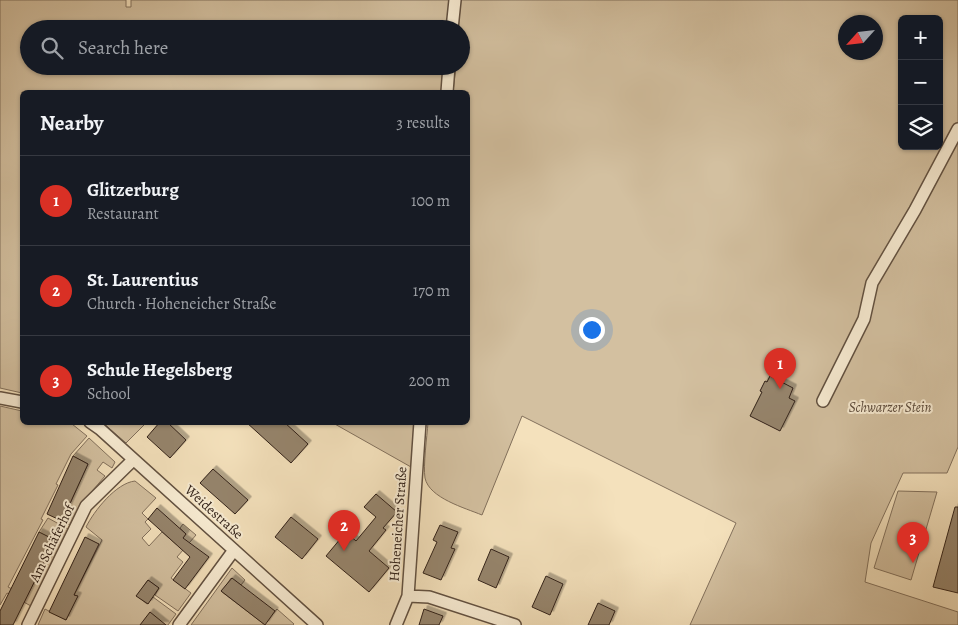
<!DOCTYPE html>
<meta charset="utf-8">
<style>
body{margin:0;font-family:Alegreya,serif;background:#20242c;color:#f1f3f6}
.controls{position:absolute;right:15px;top:15px;display:grid;overflow:hidden;border-radius:8px;box-shadow:0 1px 4px #0004}
.controls button{width:45px;height:45px;display:grid;place-items:center;padding:0;border:0;border-bottom:1px solid #363941;background:#171b24;color:#f1f3f6;font:25px sans-serif}
.compass{position:absolute;left:838px;top:15px;width:45px;height:45px;border-radius:50%;background:#171b24;box-shadow:0 1px 4px #0004;rotate:243deg}
.you{position:absolute;left:591px;top:329px;width:18px;height:18px;margin:-12px;border:4px solid #fff;border-radius:50%;background:#1a73e8;box-shadow:0 0 0 8px #1a73e833}
.badge{display:grid;place-items:center;width:32px;height:32px;border-radius:50%;background:#d93025;color:#fff;font-size:16px;font-weight:700}
.pin{position:absolute;translate:-50% -41px;filter:drop-shadow(0 1px 2px #0008)}
.pin::after{content:'';position:absolute;top:26px;width:18px;height:15px;background:inherit;clip-path:polygon(0 0,100% 0,50% 100%)}
.list{margin:0;padding:0;list-style:none}
h2{display:flex;justify-content:space-between;align-items:center;height:65px;margin:0;padding:0 20px;font-size:21px}
h2 small{font-size:16px;font-weight:400;color:#9ea1a6}
.list li{display:grid;grid-template-columns:32px 1fr auto;gap:15px;align-items:center;box-sizing:border-box;height:90px;padding:0 20px;border-top:1px solid #363941}
.list b{display:block;font-size:19px;white-space:nowrap}
.list p{margin:0;font-size:16px;white-space:nowrap;color:#9ea1a6}
.list em{font-size:16px;font-style:normal;color:#9ea1a6}
.icon{flex:none;width:28px;height:28px;fill:none;stroke:currentColor;stroke-width:2;stroke-linecap:round;stroke-linejoin:round}
.map{position:relative;flex:none;width:958px;height:625px;overflow:hidden}
.search{position:absolute;background:#171b24;box-shadow:0 1px 4px #0004;left:20px;top:20px;width:450px;height:55px;display:flex;align-items:center;gap:12px;box-sizing:border-box;padding:0 18px;border-radius:28px;color:#9ea1a6;font-size:19px}
.panel{position:absolute;background:#171b24;box-shadow:0 1px 4px #0004;left:20px;top:90px;width:450px;height:335px;border-radius:8px}
.map>svg:first-child{display:block}
.green{fill:#d3c0a0;stroke:#82705c;fill-rule:evenodd}
.building{fill:#96856d;stroke:#312118;filter:url(#shadow)}
.lines{fill:none;stroke-linecap:round;stroke-linejoin:round}
.street-casing{stroke:#625141;stroke-width:14}
.street{stroke:#f8ecd3;stroke-width:11}
.labels{text-anchor:middle;dominant-baseline:central;stroke-width:4;stroke-linejoin:round;paint-order:stroke}
.park-label{font-size:14px;font-style:italic;fill:#5a493a;stroke:#f8ecd3}
.street-label{font-size:14px;fill:#312118;stroke:#f8ecd3}
</style>
<div class="map">
<svg width="958" height="625" viewBox="0 0 958 625">
<defs>
<filter id="shadow"><feDropShadow dx="3.5" dy="-3.5" stdDeviation="0" flood-color="#0004"/></filter>
</defs>
<rect width="100%" height="100%" fill="#f4e1bc"/>
<filter id="stains"><feTurbulence type="fractalNoise" baseFrequency=".004" numOctaves="4"/><feColorMatrix values="0 0 0 0 .2 0 0 0 0 .09 0 0 0 0 .02 0 0 0 .5 -.17"/></filter>
<radialGradient id="worn" r=".72"><stop offset=".6" stop-color="#630" stop-opacity="0"/><stop offset="1" stop-color="#630" stop-opacity=".3"/></radialGradient>
<path class="green" d="M0,0H126V7H131V0H450L447,29H29V66H444L442,92H22V393L0,388Z
M461,0H958V447L947,473H903L871,543L865,582L958,612V625H690L736,523L522,416L482,515C465,508 429,498 425,478C423,466 427,436 428,423L468,422V92H453L456,66H461V29H458ZM902,19H939V146H902ZM846,22H876V52H846Z
M0,406L22,411V422L68,423L72,424L87,436L71,454L56,484L58,485L41,519L43,520L8,587L27,596L41,569L39,532L48,518L68,529L31,606L7,593L0,605Z
M103,423H146L126,443Z
M333,423H414L411,467Z
M89,438L115,462L112,468L103,462L97,470L105,476L81,504L70,525L62,521L88,464L73,456Z
M135,481L156,498L142,513L148,519L145,522L151,529L142,538L149,546L162,532L177,545L186,534L180,528L183,524L196,535L177,557L183,562L171,578L191,593L178,611L155,595L159,588L148,580L137,596L147,604L153,597L176,614L168,625H38L45,609L66,620L77,597L74,595L102,540L86,527C94,511 116,483 135,481Z
M898,491L937,492L911,580L874,568Z
M232,568L245,580L241,585L231,578L222,592L264,624L277,609L294,624L293,625H191Z"/>
<path class="building" d="M770,376L793,388L789,398L795,401L780,431L750,416L762,392L760,391L765,381L767,382Z
M160,422H167L186,440L170,458L147,437Z
M246,422H284L308,444L291,463Z
M73,456L88,464L62,521L47,514Z
M213,469L248,500L235,514L200,483Z
M376,494L397,512L383,528L386,530L369,551L389,568L369,592L326,556L346,532L356,541L376,517L364,507Z
M955,507H958V593L933,587Z
M157,508L186,534L183,538L209,557L185,589L173,580L190,557L148,519Z
M291,517L318,539L302,559L275,537Z
M440,525L458,532L451,548L455,549L441,580L423,573L437,542L433,540Z
M39,532L55,540L13,625H0V611Z
M85,537L99,544L74,595L78,596L66,620L49,612Z
M491,549L509,557L496,588L478,580Z
M546,576L563,584L550,615L532,607Z
M232,578L275,611L265,625L221,591Z
M148,580L159,588L148,604L136,596Z
M598,603L615,611L609,625H588Z
M424,609L443,616L439,625H419Z
M150,612L166,625H140Z"/>
<g class="lines">
<g class="street-casing">
<path id="street" d="M452,29L455,0
M447,92L449,66
M0,398L22,402
M823,401L864,319L872,283L915,210L958,129
M90,422L100,429L317,625
M408,596L429,597L515,625
M28,625L86,506L133,460
M179,625L234,550
M396,625L408,596L420,422"/>
</g>
<use href="#street" class="street"/>
</g>
<g class="labels">
<g class="park-label">
<text x="890" y="407">Schwarzer Stein</text>
</g>
<g class="street-label">
<text transform="translate(214 512) rotate(42)">Weidestraße</text>
<text transform="translate(398 524) rotate(-86)">Hoheneicher Straße</text>
<text transform="translate(52 543) rotate(-64)">Am Schäferhof</text>
</g>
</g>
<rect width="100%" height="100%" filter="url(#stains)"/>
<rect width="100%" height="100%" fill="url(#worn)"/>
</svg>
<div class="controls">
<button>+</button>
<button>−</button>
<button><svg class="icon" aria-label="layers" viewBox="0 0 24 24"><path d="M12 4l9 5-9 5-9-5zM3 14l9 5 9-5"/></svg></button>
</div>
<svg class="compass" viewBox="-18 -18 36 36"><path d="M0-13l5 13h-10z" fill="#e53935"/><path d="M0 13l5-13h-10z" fill="#9ea1a6"/></svg>
<div class="you"></div>
<div class="pin badge" style="left:780px;top:389px">1</div>
<div class="pin badge" style="left:344px;top:551px">2</div>
<div class="pin badge" style="left:913px;top:563px">3</div>
<div class="search"><svg class="icon" aria-label="search" viewBox="0 0 24 24"><circle cx="10" cy="10" r="6"/><path d="M15 15l6 6"/></svg>Search here</div>
<section class="panel">
<h2>Nearby<small>3 results</small></h2>
<ul class="list">
<li><span class="badge">1</span><div><b>Glitzerburg</b><p>Restaurant</p></div><em>100 m</em></li>
<li><span class="badge">2</span><div><b>St. Laurentius</b><p>Church · Hoheneicher Straße</p></div><em>170 m</em></li>
<li><span class="badge">3</span><div><b>Schule Hegelsberg</b><p>School</p></div><em>200 m</em></li>
</ul>
</section>
</div>
